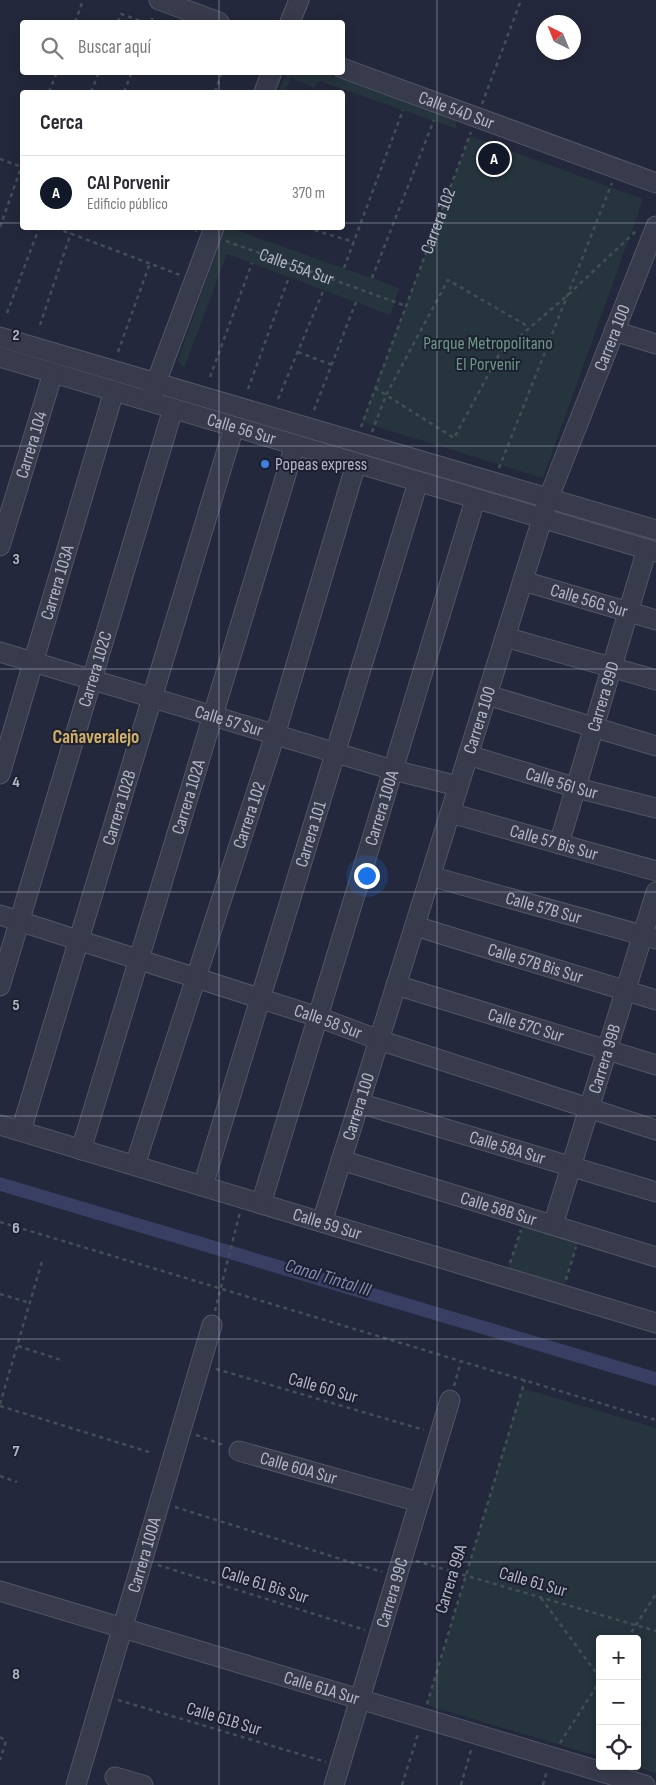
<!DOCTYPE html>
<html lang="es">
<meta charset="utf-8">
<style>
body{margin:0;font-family:"Sofia Sans Condensed",sans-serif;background:#f2f2f3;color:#2b2b33}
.controls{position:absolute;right:15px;bottom:15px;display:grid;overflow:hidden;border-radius:5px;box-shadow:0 2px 12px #0003}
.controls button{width:45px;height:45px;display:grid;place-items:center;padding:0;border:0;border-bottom:1px solid #e1e1e2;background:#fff;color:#2b2b33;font:25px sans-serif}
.compass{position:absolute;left:536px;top:15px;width:45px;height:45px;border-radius:50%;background:#fff;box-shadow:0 2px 12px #0003;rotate:317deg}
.you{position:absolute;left:366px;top:875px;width:18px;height:18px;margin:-12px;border:4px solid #fff;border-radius:50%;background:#1a73e8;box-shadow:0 0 0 8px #1a73e833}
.badge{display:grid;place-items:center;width:32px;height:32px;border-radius:50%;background:#111827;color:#fff;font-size:16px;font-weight:700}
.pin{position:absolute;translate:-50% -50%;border:2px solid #fff;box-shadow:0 1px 5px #0006}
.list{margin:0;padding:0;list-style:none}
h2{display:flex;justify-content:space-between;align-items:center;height:65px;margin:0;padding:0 20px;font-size:21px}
h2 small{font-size:16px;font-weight:400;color:#7c7c81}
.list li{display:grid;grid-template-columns:32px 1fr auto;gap:15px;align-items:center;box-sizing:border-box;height:75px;padding:0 20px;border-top:1px solid #e1e1e2}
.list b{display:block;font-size:19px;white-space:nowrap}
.list p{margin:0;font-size:16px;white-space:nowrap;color:#7c7c81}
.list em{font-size:16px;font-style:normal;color:#7c7c81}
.icon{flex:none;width:28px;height:28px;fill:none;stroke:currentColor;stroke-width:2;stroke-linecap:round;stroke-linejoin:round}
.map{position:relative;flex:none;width:656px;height:1785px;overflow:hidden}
.search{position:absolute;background:#fff;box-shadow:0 2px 12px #0003;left:20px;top:20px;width:325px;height:55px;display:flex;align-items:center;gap:12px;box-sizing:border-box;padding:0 18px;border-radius:5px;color:#7c7c81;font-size:19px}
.panel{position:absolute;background:#fff;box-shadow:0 2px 12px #0003;left:20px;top:90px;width:325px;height:140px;border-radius:5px}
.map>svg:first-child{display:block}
.green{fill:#26343d}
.water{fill:#383f63}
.building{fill:#40445c}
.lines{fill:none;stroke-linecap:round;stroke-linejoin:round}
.minor-casing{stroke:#535667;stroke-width:21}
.path{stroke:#415057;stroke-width:2.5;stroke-dasharray:4 4;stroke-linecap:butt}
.minor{stroke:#383b4c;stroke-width:19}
.grid{fill:none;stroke:#b4b6c8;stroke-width:1;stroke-opacity:0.55}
.shop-dot{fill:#3f7fe0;stroke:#1d2031;stroke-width:2}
.labels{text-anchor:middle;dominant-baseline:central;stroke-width:4;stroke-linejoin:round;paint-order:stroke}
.street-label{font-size:18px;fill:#b4b6c8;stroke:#1d2031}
.park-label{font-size:18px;fill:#6b9881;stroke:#1d2031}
.poi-label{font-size:18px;fill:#b4b6c8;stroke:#1d2031;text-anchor:start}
.neighbourhood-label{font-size:19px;font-weight:bold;fill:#d2b164;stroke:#1d2031}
.water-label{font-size:19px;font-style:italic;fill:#838bb3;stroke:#1d2031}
.grid-label{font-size:16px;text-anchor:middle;font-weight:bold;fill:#b4b6c8;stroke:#1d2031;stroke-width:4;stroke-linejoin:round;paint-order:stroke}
</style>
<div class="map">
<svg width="656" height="1785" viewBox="0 0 656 1785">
<rect width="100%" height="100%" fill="#24283c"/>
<path class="green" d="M287,73H324L455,119L457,129L319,81L314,88L291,78L285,92H278Z
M470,136L643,199L543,478L362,422Z
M225,228H237L236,230L399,288L390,315L227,254L184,368L178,360Z
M523,1225L578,1242L563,1289L507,1271Z
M522,1388L656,1428V1773L632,1766H637V1639H600V1757L427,1705Z"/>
<path class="water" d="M0,1177L656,1372V1386L0,1191Z"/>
<path class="building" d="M489,151L503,156L498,168L485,163Z"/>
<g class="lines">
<g class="minor-casing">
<g id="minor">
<path d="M159,0L219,22"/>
<path d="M290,22L299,0"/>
<path id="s3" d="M342,68L656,183"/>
<path d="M264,92L272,72"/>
<path d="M614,331L656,344"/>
<path d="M0,337L656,530"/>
<path id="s4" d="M0,357L656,552"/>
<path d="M151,396L214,228"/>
<path id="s5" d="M0,546L53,373"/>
<path id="s6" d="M523,581L656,620"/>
<path d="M505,637L656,680"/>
<path id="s7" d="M0,652L393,770L458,786"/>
<path d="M487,695L656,746"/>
<path id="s8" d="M468,755L577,788L656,808"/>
<path id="s9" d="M0,774L114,391"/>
<path id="s10" d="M450,813L656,871"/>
<path id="s11" d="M559,844L647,549"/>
<path id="s12" d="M430,876L656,939"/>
<path id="s13" d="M0,915L318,1017L379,1040L656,1130"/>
<path id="s14" d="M415,926L656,1000"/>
<path id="s15" d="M396,985L656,1065"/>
<path id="s16" d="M0,986L173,409"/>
<path id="s17" d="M359,1103L656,1192"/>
<path id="s18" d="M0,1125L656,1323"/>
<path id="s19" d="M21,1131L234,427"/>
<path id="s20" d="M81,1150L295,445"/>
<path id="s21" d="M341,1160L656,1257"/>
<path id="s22" d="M135,1165L275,735L356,464"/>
<path id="s23" d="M203,1186L418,482"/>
<path id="s24" d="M261,1204L475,500"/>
<path id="s25" d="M322,1222L549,497L656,226"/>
<path id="s26" d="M553,1225L656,892"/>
<path id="s27" d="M239,1451L419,1502"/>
<path id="s28" d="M0,1591L645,1785"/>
<path d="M115,1777L143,1785"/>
<path id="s29" d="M76,1785L212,1325"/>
<path id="s30" d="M334,1785L450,1400"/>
</g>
</g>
<g class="path">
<path d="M75,22L83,0"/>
<path d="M118,22L121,14L144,22"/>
<path d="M151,22L154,15"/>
<path d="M49,92L57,72"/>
<path d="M91,92L99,72"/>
<path d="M124,92L132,72"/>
<path d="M215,92L222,72"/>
<path d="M482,104L521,0"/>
<path d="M0,159L22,167"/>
<path d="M0,227L22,165"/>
<path d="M56,228L180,275"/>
<path d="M188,228L197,231"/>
<path d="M307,228L354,242"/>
<path id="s1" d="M226,241L406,306"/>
<path d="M344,268L403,110"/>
<path d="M372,278L434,120"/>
<path d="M7,313L39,228"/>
<path d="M40,325L71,233"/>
<path d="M118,352L150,263"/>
<path d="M298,352L332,365"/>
<path d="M210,377L252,263"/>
<path d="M375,388L454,438L500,353L568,295L637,230"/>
<path d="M248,389L289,277"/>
<path d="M278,399L324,289"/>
<path d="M314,410L356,302"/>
<path id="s2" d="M361,427L471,132"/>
<path d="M372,432L386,395L448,280L529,327"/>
<path d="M499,468L612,183"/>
<path d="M0,1222L656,1420"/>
<path d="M510,1263L521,1230"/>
<path d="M566,1280L576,1247"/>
<path d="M0,1294L30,1303"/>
<path d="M215,1311L240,1212"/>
<path d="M18,1346L61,1360"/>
<path d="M216,1369L424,1430"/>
<path d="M454,1386L461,1361"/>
<path d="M0,1404L43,1258"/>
<path d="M0,1406L152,1453"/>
<path d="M196,1435L226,1446"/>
<path d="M0,1476L17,1482"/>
<path d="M175,1507L382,1572"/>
<path d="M416,1561L656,1631"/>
<path d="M158,1565L365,1630"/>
<path d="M541,1598L600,1678"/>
<path d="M627,1639L656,1594"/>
<path d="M118,1700L326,1762"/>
<path d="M427,1704L525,1380"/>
<path d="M0,1737L6,1741L0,1760"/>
<path d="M560,1743L600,1681"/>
<path d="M402,1785L418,1734"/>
<path d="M461,1785L471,1750"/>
<path d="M543,1785L547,1770"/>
</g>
<use href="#minor" class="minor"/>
</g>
<path class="grid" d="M219,0V22M437,0V1785M219,72V92M0,223H22M342,223H656M219,228V1785M0,446H656M0,669H656M0,892H656M0,1116H656M0,1339H656M0,1562H656"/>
<circle class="shop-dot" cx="265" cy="464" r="5"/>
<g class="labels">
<g class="street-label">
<text stroke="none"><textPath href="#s3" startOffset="122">Calle 54D Sur</textPath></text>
<text stroke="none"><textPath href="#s2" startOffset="220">Carrera 102</textPath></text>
<text stroke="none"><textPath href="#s1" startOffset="75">Calle 55A Sur</textPath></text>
<text stroke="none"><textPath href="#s25" startOffset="931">Carrera 100</textPath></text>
<text stroke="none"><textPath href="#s4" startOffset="252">Calle 56 Sur</textPath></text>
<text stroke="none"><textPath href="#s5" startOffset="106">Carrera 104</textPath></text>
<text stroke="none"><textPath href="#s9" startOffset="200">Carrera 103A</textPath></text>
<text stroke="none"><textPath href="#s6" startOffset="69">Calle 56G Sur</textPath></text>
<text stroke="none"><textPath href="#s16" startOffset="331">Carrera 102C</textPath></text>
<text stroke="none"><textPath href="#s11" startOffset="154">Carrera 99D</textPath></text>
<text stroke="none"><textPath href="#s25" startOffset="526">Carrera 100</textPath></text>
<text stroke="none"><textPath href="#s7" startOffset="239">Calle 57 Sur</textPath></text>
<text stroke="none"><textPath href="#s8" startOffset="98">Calle 56I Sur</textPath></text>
<text stroke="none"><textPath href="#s20" startOffset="369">Carrera 102A</textPath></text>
<text stroke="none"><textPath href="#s19" startOffset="338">Carrera 102B</textPath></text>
<text stroke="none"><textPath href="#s24" startOffset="414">Carrera 100A</textPath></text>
<text stroke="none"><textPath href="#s22" startOffset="368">Carrera 102</textPath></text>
<text stroke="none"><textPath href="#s23" startOffset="368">Carrera 101</textPath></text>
<text stroke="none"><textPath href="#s10" startOffset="108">Calle 57 Bis Sur</textPath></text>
<text stroke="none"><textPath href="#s12" startOffset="118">Calle 57B Sur</textPath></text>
<text stroke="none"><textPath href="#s14" startOffset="126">Calle 57B Bis Sur</textPath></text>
<text stroke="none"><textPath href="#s13" startOffset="345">Calle 58 Sur</textPath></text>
<text stroke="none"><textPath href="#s15" startOffset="136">Calle 57C Sur</textPath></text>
<text stroke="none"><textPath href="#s26" startOffset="174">Carrera 99B</textPath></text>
<text stroke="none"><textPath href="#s25" startOffset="121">Carrera 100</textPath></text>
<text stroke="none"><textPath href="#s17" startOffset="155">Calle 58A Sur</textPath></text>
<text stroke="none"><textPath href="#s21" startOffset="165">Calle 58B Sur</textPath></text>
<text stroke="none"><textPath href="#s18" startOffset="342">Calle 59 Sur</textPath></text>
<text transform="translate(323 1388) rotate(16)">Calle 60 Sur</text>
<text stroke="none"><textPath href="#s27" startOffset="62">Calle 60A Sur</textPath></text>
<text stroke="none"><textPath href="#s29" startOffset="240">Carrera 100A</textPath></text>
<text transform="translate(451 1579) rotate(-73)">Carrera 99A</text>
<text transform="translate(533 1582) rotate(16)">Calle 61 Sur</text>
<text transform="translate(265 1585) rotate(17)">Calle 61 Bis Sur</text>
<text stroke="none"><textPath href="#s30" startOffset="201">Carrera 99C</textPath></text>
<text stroke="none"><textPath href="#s28" startOffset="336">Calle 61A Sur</textPath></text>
<text transform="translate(224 1719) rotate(17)">Calle 61B Sur</text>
</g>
<g class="park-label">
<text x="488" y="343">Parque Metropolitano<tspan x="488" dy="21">El Porvenir</tspan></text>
</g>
<g class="poi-label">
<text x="275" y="464">Popeas express</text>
</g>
<g class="neighbourhood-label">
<text x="96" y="737">Cañaveralejo</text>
</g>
<g class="water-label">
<text transform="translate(328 1278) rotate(17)">Canal Tintal III</text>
</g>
</g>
<g class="grid-label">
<text x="16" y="340">2</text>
<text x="16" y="564">3</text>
<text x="16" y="787">4</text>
<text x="16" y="1010">5</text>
<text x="16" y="1233">6</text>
<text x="16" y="1456">7</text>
<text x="16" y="1679">8</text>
</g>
</svg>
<div class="controls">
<button>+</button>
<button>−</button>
<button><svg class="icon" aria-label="locate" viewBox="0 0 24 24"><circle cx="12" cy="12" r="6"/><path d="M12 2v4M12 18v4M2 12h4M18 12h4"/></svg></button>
</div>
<svg class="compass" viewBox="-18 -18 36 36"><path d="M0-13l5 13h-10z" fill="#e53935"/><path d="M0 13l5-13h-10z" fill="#7c7c81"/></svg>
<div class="you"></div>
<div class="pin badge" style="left:494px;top:159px">A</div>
<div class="search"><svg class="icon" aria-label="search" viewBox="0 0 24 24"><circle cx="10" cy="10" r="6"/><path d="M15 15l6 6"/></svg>Buscar aquí</div>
<section class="panel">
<h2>Cerca<small></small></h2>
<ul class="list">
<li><span class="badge">A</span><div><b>CAI Porvenir</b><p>Edificio público</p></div><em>370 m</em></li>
</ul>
</section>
</div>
